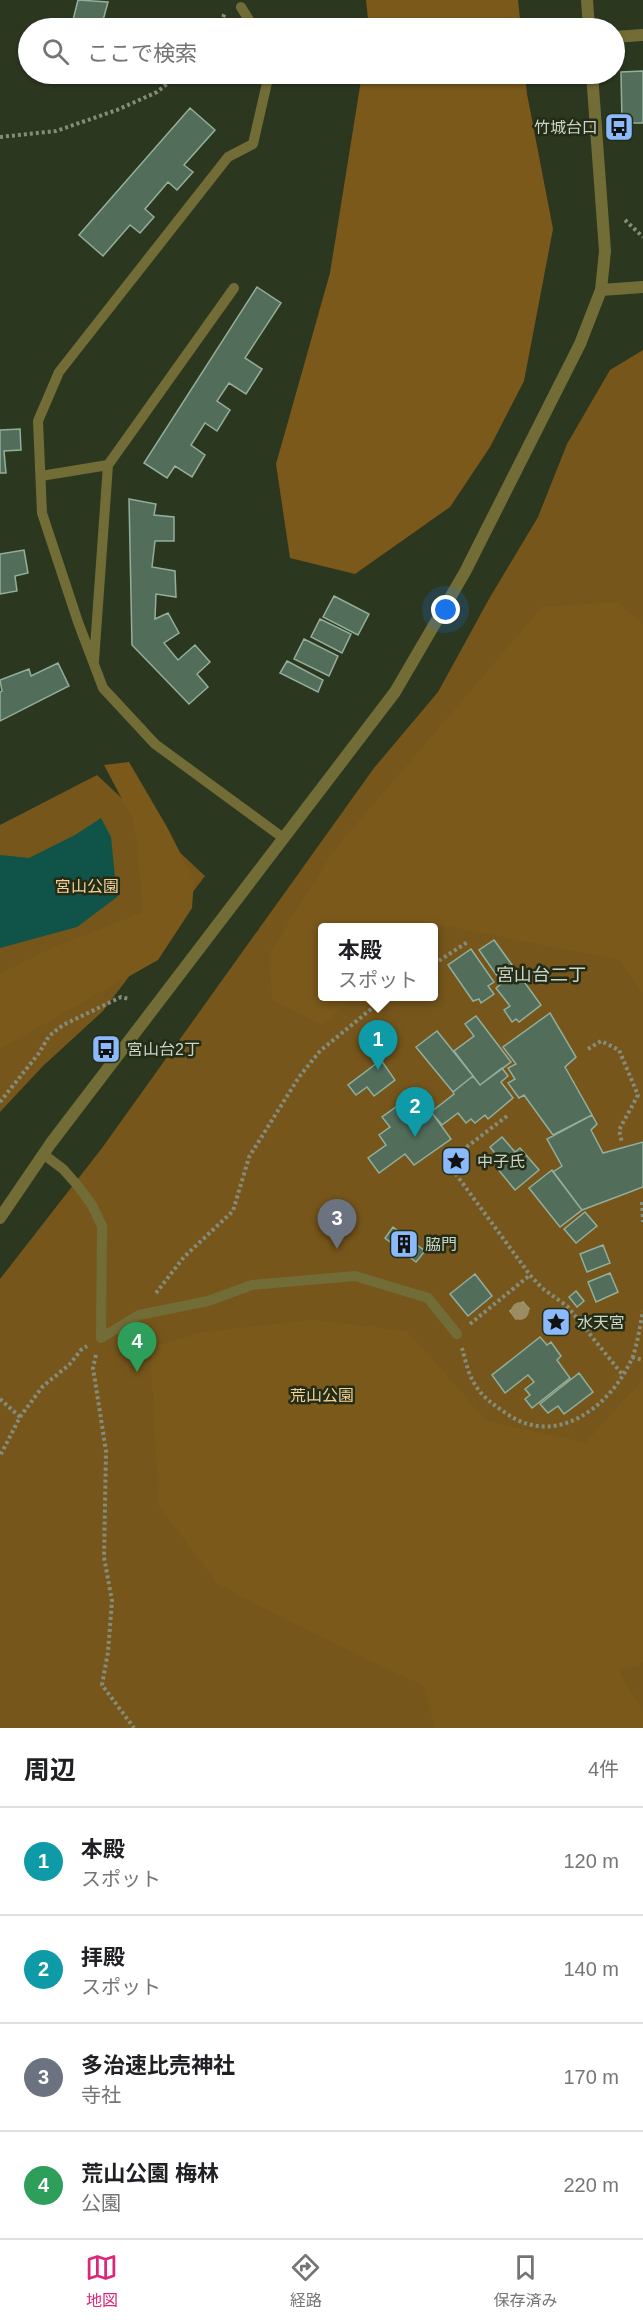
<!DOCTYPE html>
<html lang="ja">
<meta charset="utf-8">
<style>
body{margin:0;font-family:Helvetica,"Noto Sans JP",sans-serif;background:#f2f2f2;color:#202124}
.you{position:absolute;left:446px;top:610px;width:21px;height:21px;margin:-15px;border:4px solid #fff;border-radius:50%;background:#1a73e8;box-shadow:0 0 0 9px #1a73e833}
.badge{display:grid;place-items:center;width:39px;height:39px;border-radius:50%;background:#db2777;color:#fff;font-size:20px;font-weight:700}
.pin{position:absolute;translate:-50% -50px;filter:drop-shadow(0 2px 3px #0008)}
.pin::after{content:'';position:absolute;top:32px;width:21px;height:18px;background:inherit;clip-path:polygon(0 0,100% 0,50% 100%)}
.popup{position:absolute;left:318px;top:923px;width:120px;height:78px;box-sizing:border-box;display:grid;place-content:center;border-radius:6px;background:#fff;filter:drop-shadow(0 2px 4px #0005);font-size:20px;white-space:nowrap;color:#757577}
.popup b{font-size:22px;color:#202124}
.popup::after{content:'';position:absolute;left:50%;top:100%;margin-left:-12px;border:12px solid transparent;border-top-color:#fff}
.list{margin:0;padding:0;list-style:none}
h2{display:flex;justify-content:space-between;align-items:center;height:78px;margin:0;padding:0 24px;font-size:26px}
h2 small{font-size:20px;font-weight:400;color:#757577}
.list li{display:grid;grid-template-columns:39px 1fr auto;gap:18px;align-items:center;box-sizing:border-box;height:108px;padding:0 24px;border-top:2px solid #e0e0e0}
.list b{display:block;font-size:22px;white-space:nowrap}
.list p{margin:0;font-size:20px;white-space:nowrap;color:#757577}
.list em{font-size:20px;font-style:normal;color:#757577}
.icon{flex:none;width:33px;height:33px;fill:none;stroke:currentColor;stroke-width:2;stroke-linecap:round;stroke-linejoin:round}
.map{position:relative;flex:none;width:643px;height:1728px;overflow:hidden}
.search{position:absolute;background:#fff;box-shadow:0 2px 4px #0004;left:18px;right:18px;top:18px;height:66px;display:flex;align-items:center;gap:15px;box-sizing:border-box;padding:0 21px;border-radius:33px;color:#757577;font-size:22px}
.sheet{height:510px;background:#fff}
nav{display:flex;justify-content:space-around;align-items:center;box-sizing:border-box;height:84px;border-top:2px solid #e0e0e0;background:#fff;font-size:16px;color:#757577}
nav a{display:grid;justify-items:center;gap:3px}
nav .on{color:#db2777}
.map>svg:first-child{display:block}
.green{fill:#76561b;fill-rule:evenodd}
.forest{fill:#7b591b}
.water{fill:#0f5349}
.building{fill:#536d5b;stroke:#93af9b;stroke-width:1.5}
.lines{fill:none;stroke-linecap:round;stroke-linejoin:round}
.path{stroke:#848d7b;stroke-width:4;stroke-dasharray:3 3;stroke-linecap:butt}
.service{stroke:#726d36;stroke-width:10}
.minor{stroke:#726d36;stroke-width:12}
.tertiary{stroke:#726d36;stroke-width:12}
.tree{fill:#9b8c62}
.labels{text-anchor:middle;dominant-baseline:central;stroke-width:5;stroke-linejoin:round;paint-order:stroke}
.poi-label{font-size:16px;fill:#ced5c7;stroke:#222c16;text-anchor:start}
.park-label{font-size:16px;fill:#f6d198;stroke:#222c16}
.neighbourhood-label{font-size:18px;fill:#ced5c7;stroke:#222c16}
</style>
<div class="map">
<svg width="643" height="1728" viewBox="0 0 643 1728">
<rect width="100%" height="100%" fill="#2c3720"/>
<path class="green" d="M643,350V1728H0V1279L102,1148L374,768L438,692L489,599L538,517L567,444L610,370ZM322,928H434V996H322Z
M97,775L205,876L103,1011L43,1066L0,1112V825Z"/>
<path class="forest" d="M366,0H518L521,28H369Z
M362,74H525L527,94L553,229L524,381L490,447L450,507L355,574L290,558L276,464L330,273Z
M617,602L643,624V994L620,960L435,924L430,928H322V996L353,997L323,1025L272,1000L269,954L331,854L542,607Z
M129,762L167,827L194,880L192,908L158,960L0,1049V973L56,946L143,912L137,846L133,820L104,765Z
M312,1320L407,1331L488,1422L586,1442L643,1379V1663L619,1671L643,1712V1728H435L423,1686L288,1621L218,1584L159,1506L150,1347L204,1332Z"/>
<path class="water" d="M101,818L111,837L117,897L77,927L0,948V855L29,858L75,835Z"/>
<path class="building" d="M78,0L108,2L101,28H59L60,26L71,28Z
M643,71V123H622L621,72Z
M190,108L215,130L184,165L193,172L177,190L168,182L145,209L154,217L140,233L130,225L103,256L79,235Z
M257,287L281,303L245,358L262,369L246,394L229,383L217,401L230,410L217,431L205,423L191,445L205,455L192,477L175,466L167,478L144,463Z
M20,429L21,450L4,451L6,473H0V430Z
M129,499L156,504L154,515L174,517V541H155L152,567L175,571L176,597L156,594L155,619L168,613L179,633L164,643L178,660L195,645L210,662L197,674L208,687L189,704L132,645Z
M24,550L28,573L15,576L17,591L0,594V554Z
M334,596L369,614L358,635L323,617Z
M320,619L351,634L342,653L311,637Z
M304,639L338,656L329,676L294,659Z
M287,661L323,680L318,692L280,673Z
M58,663L69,686L0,721V692L2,691L0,680L29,669L31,676Z
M494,940L541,1005L519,1022L516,1019L512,1022L504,1010L510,1006L496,988L502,983L479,950Z
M471,949L494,982L488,986L494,994L481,1003L479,999L473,1001L448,965Z
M550,1013L576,1057L565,1067L592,1115L553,1135L524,1095L519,1098L508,1083L515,1079L508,1068L516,1064L503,1047Z
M476,1016L511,1062L480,1085L454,1051L474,1036L465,1024Z
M437,1031L473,1076L453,1092L416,1047Z
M381,1060L395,1080L374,1096L367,1087L356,1095L348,1085Z
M502,1068L508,1076L501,1082L513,1098L488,1119L485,1115L475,1123L471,1119L466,1123L458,1113L442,1125L431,1112L454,1094L453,1092L473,1076L480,1085Z
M407,1099L412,1107L422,1099L451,1139L414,1165L405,1154L379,1173L368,1158L386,1145L379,1135L390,1127L382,1117Z
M592,1115L597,1124L591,1130L603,1153L643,1142V1187L582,1210L553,1172L562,1166L547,1139Z
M502,1137L515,1152L520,1148L539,1170L515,1190L497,1168L503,1163L490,1147Z
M552,1170L582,1210L560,1227L529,1188Z
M585,1212L597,1226L576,1243L564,1229Z
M393,1227L425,1251L416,1262L385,1238Z
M603,1245L610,1263L587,1272L580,1254Z
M610,1273L618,1292L596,1302L588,1282Z
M475,1274L492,1296L468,1316L450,1294Z
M576,1291L584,1301L577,1307L569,1297Z
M523,1302L529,1309L516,1319L510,1311Z
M540,1337L547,1345L551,1342L561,1356L557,1360L570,1378L532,1408L525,1399L530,1395L525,1389L534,1382L528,1375L505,1393L492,1375Z
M579,1373L593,1392L564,1414L558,1406L548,1413L540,1404Z"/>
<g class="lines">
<path class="path" d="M218,28L225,13
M0,137L56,131L117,110L157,92L179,74
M625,220L643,237
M434,964L469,941
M588,1049L601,1041L619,1050L638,1095L619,1130L622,1143
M0,1102L39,1053L49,1036L63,1025L121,997L129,999
M507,1116L447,1162L530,1275L542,1288L567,1306L622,1374
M642,1202L643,1222
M156,1293L184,1257L233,1211L249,1157L299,1077L320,1051L387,996
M470,1324L530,1275
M462,1348C465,1359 468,1373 474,1383C482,1397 494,1405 507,1414C558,1449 613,1404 633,1356C638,1341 640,1326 643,1311
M96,1355L93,1368L106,1451L104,1557L112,1601L108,1652L102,1685L134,1728
M632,1357L643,1360
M0,1399L20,1417L0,1456
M20,1417L43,1386L69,1365L81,1350L87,1346"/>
<path class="service" d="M241,7L254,28
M269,74L253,144L228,157L59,372L38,421L42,513L78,622L103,688L155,744L282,837
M41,476L108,465
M94,661L108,465L234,288
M43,1154L63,1169L78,1186L92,1205L102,1226L101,1338
M101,1338L139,1315L208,1301L252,1285L355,1276L428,1298L457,1334"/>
<path class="minor" d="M614,37L643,35"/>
<path class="tertiary" d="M587,0L589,28
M601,290L643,287
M0,1218L51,1143L395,692L465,572L580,344L601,290L605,251L592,74"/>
</g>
<circle class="tree" cx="520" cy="1311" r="9"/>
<defs>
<g id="bus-square" transform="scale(1.5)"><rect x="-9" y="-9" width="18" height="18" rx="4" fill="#8abafc" stroke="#222c16"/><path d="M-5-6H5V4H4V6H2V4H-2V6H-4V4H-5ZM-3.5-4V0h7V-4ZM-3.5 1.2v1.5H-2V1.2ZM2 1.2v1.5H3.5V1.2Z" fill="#111"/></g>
<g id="sight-square" transform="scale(1.5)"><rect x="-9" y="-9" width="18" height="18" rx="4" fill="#8abafc" stroke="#222c16"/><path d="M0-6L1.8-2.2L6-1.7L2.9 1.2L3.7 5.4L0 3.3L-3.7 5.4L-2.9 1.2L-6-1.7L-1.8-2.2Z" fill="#111"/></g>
<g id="building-square" transform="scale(1.5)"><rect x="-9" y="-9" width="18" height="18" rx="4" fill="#8abafc" stroke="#222c16"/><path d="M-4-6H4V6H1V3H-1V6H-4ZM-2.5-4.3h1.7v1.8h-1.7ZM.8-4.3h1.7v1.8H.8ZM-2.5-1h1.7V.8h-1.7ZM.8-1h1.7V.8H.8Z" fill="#111"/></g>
</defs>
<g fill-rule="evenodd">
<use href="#bus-square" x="619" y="127"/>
<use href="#bus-square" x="106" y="1049"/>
<use href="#sight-square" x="456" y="1161"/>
<use href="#building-square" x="404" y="1244"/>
<use href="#sight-square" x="556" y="1322"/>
</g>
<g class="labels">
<g class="poi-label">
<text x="598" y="127" text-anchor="end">竹城台口</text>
<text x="127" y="1049">宮山台2丁</text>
<text x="477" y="1161">中子氏</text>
<text x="425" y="1244">脇門</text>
<text x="577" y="1322">水天宮</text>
</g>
<g class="park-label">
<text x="87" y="886">宮山公園</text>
<text x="322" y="1395">荒山公園</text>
</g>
<g class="neighbourhood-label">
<text x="541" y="975">宮山台二丁</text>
</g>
</g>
</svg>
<div class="you"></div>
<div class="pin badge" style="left:378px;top:1070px;background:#0f9aa8">1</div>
<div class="popup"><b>本殿</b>スポット</div>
<div class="pin badge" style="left:415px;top:1137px;background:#0f9aa8">2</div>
<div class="pin badge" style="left:337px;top:1249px;background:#6b7280">3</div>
<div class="pin badge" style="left:137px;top:1372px;background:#2e9e5b">4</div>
<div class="search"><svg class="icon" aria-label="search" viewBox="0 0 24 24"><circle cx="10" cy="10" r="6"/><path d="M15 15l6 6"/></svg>ここで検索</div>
</div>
<section class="sheet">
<h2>周辺<small>4件</small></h2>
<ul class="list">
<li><span class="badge" style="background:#0f9aa8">1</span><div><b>本殿</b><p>スポット</p></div><em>120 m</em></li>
<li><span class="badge" style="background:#0f9aa8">2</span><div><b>拝殿</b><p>スポット</p></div><em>140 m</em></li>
<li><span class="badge" style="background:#6b7280">3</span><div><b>多治速比売神社</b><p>寺社</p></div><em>170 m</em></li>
<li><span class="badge" style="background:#2e9e5b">4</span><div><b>荒山公園 梅林</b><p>公園</p></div><em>220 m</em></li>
</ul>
</section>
<nav>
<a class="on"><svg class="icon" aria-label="map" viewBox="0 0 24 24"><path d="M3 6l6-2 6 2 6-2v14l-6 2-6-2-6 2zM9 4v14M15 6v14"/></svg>地図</a>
<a><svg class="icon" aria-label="directions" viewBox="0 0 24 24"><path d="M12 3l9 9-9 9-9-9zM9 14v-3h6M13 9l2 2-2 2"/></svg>経路</a>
<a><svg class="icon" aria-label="saved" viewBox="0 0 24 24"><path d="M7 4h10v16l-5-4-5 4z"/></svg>保存済み</a>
</nav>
